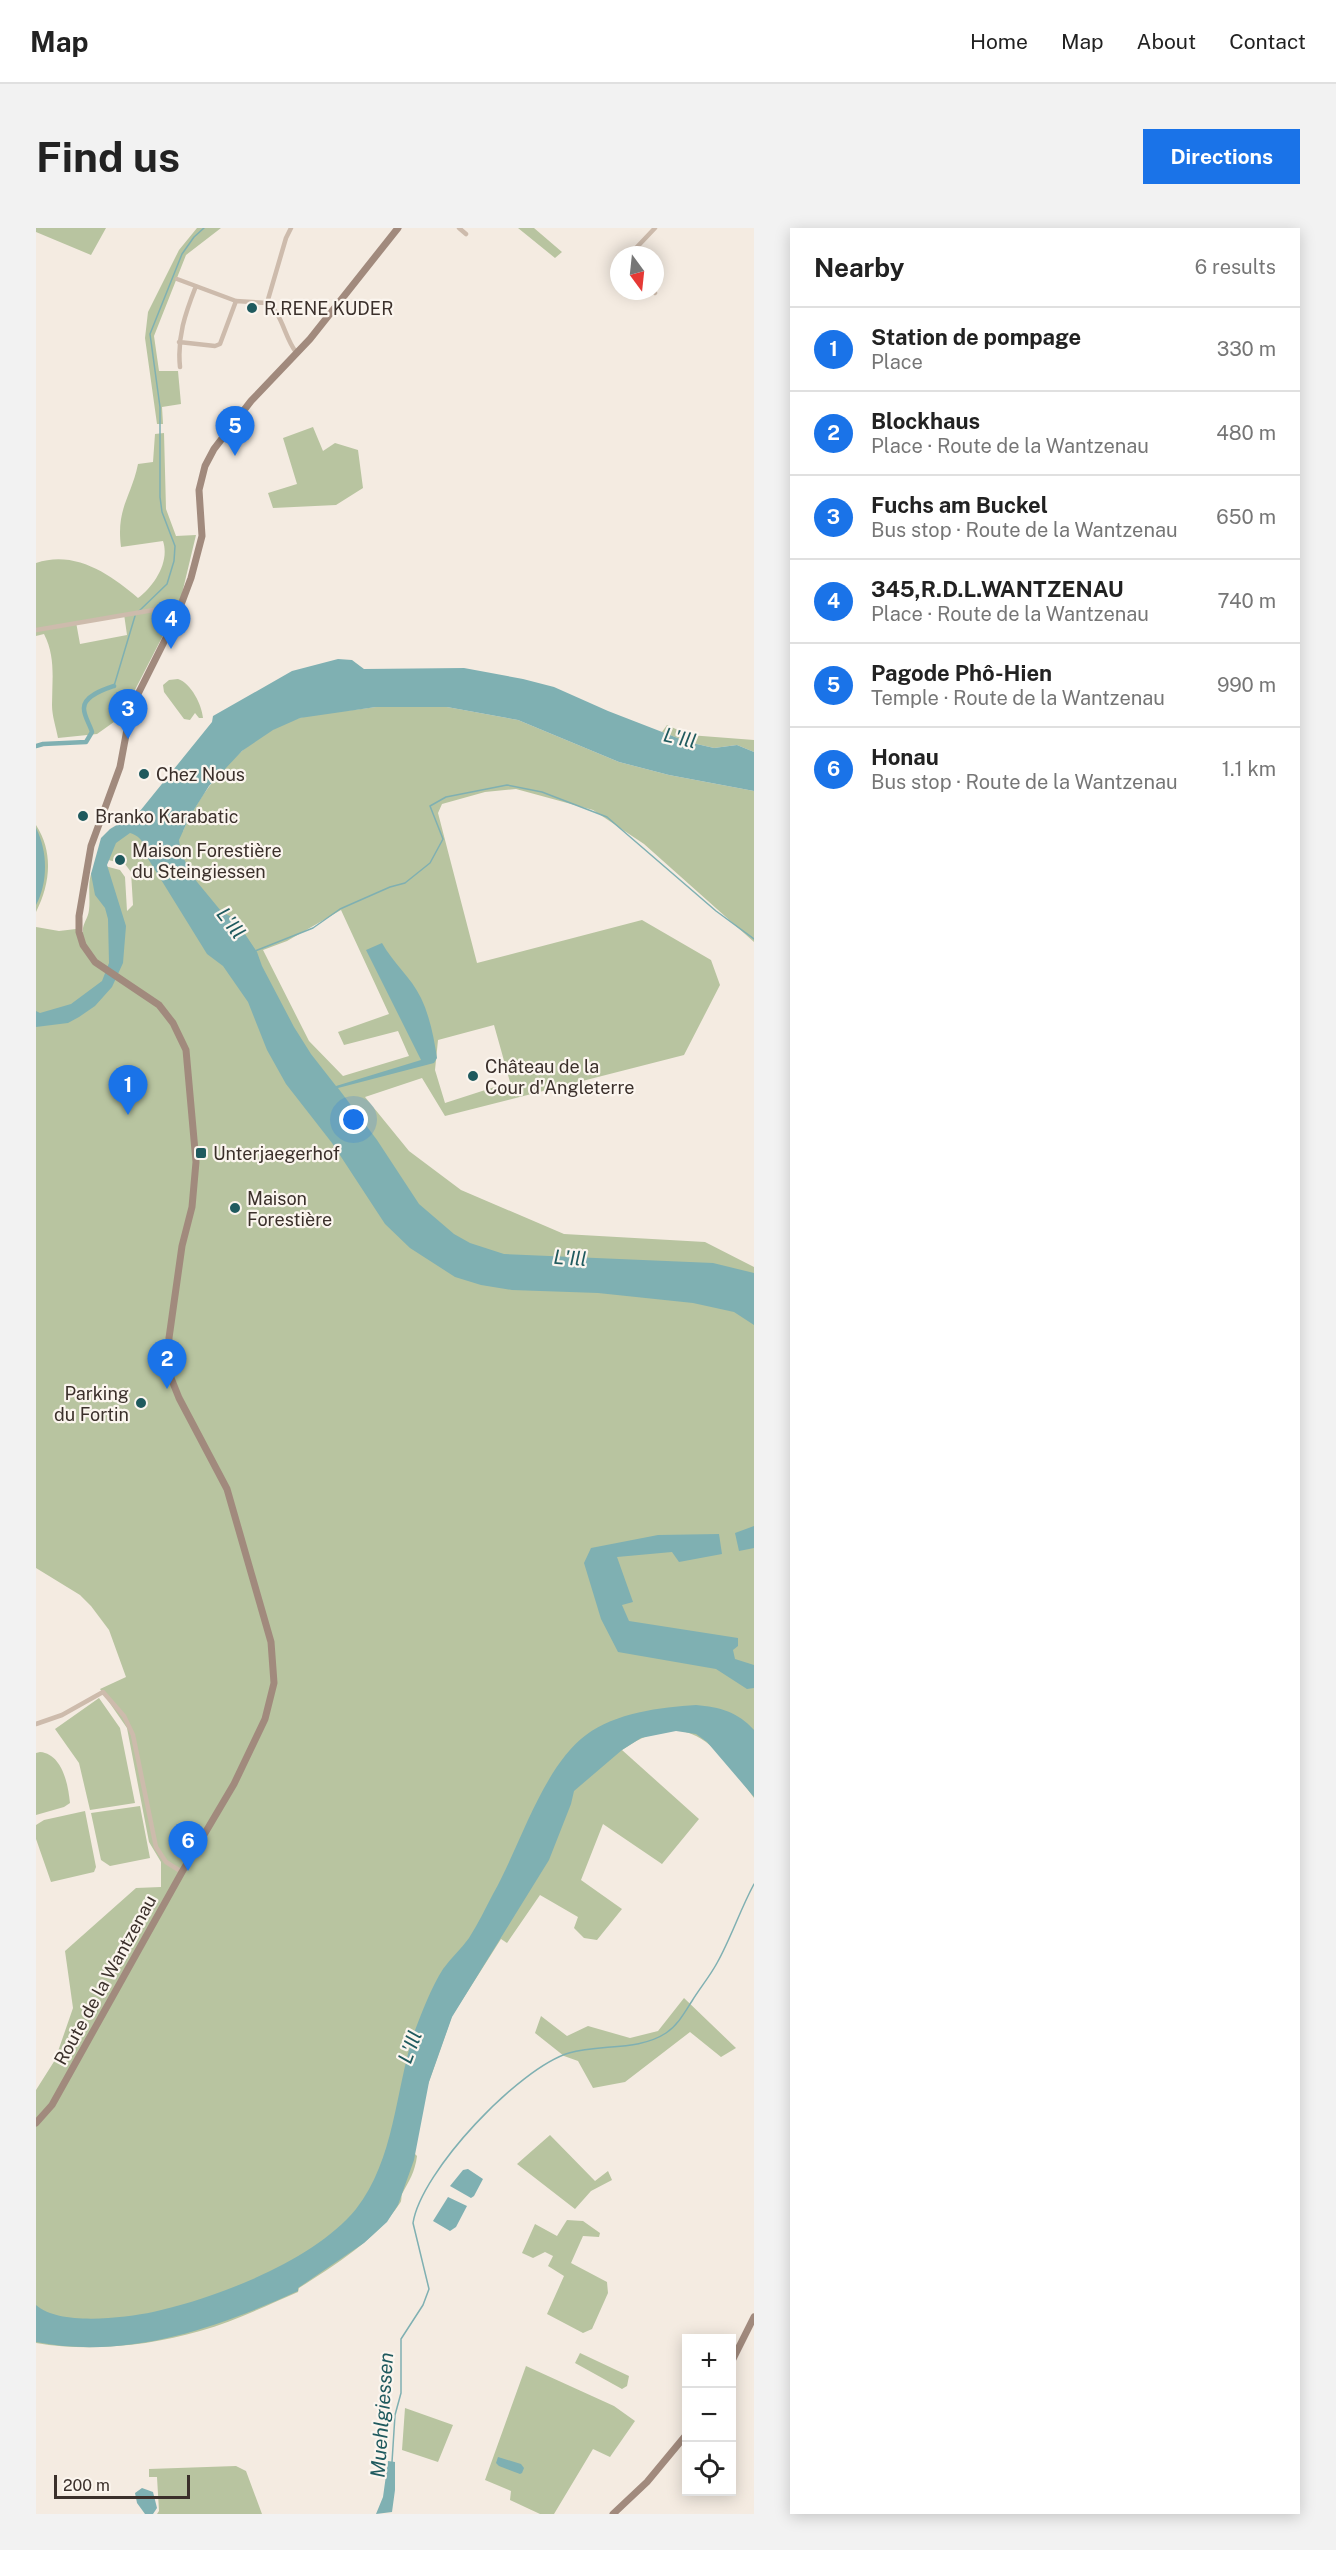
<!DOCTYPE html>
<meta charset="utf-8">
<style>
body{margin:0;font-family:"Public Sans",sans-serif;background:#f2f2f2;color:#222}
.controls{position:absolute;right:18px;bottom:18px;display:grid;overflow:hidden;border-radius:0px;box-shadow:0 3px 15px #0003}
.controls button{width:54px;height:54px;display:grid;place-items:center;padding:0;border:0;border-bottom:2px solid #e0e0e0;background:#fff;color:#222;font:30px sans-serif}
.compass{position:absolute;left:574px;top:18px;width:54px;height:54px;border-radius:50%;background:#fff;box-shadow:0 3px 15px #0003;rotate:165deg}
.scale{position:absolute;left:18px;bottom:15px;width:136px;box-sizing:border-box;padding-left:6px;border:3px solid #3b302b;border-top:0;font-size:16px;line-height:21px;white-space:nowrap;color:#3b302b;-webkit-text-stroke:4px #fbf5ee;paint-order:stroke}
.you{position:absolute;left:318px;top:892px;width:21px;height:21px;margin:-15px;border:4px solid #fff;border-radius:50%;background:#1a73e8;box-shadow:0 0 0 9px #1a73e833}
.badge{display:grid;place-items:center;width:39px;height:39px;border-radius:50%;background:#1a73e8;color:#fff;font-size:20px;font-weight:700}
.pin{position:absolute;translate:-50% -50px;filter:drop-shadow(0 2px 3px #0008)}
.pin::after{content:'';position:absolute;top:32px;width:21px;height:18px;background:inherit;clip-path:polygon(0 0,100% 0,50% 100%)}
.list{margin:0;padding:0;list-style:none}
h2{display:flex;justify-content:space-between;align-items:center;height:78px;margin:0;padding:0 24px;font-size:26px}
h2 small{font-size:20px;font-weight:400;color:#767676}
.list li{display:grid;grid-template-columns:39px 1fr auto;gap:18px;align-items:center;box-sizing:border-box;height:84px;padding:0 24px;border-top:2px solid #e0e0e0}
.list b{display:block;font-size:22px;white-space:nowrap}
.list p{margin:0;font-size:20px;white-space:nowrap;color:#767676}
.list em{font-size:20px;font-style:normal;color:#767676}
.icon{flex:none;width:33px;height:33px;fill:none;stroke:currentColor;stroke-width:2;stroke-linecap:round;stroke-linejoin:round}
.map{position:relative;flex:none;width:718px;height:2286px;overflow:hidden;border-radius:0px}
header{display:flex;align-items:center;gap:36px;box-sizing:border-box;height:84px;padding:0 30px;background:#fff;border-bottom:2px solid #e0e0e0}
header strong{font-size:28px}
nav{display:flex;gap:33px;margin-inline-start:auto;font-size:21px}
.intro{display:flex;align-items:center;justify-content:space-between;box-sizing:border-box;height:144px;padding:0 36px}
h1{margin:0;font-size:42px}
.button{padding:15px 27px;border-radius:0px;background:#1a73e8;color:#fff;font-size:21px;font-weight:700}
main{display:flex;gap:36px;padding:0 36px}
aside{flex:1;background:#fff;border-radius:0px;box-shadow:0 3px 15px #0003}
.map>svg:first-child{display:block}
.green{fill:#b8c4a0;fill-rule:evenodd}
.water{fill:#7fb0b2}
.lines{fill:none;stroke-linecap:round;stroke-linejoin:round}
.stream{stroke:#7fb0b2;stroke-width:1.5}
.canal{stroke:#7fb0b2;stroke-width:4.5}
.minor{stroke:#cdbbac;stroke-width:4.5}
.secondary{stroke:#a18a7d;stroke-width:7}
.poi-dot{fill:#1f5a5e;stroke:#fbf5ee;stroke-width:2}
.labels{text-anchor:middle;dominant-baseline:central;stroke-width:4.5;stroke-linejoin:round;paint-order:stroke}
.poi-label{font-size:18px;fill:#3b302b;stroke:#fbf5ee;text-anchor:start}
.street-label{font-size:18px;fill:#3b302b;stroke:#fbf5ee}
.water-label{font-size:20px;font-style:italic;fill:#1f5a5e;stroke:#fbf5ee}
</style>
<header>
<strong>Map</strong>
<nav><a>Home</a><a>Map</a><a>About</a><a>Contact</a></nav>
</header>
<div class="intro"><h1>Find us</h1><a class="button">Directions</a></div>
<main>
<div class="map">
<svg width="718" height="2286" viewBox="0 0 718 2286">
<rect width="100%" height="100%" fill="#f4ebe1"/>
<path class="green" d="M0,0H70L55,27L0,4Z
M161,0H185L150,27L118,108L123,143H142L145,176L126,179L127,196H121L109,110L112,84L143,22Z
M482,0H498L526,24L519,30Z
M277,199L287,223L299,215L322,222L327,260L300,277L237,280L232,265L261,256L247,210Z
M128,205L130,281L140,308L160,307L144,374L140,376L137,388L85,489L61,506L22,510C20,499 16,488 16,477C16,453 20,429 8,406L0,408V335C39,322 74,346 102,370C118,358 134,334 127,313L85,319C80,280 95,270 102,236L117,234L119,206ZM88,386L91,407L44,416L40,394Z
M142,451C155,455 166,477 167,490H163L159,485L154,492L148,491L128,464L127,457L133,452Z
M340,479H411L482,492L583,534L633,547L718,563V714L608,616L557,582L480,561L449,564L406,576L402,585L441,735L606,692L675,732L684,757L648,827L409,888L386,850L329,869L373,923L425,962L528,1006L669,1014L718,1039V1570C681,1520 653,1475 586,1522L663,1591L626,1636L567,1596L545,1652L586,1681L561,1712L548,1710L538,1700L542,1689L504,1667L471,1715L465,1711L416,1788L389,1865L377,1924L381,1928C379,1944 373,1953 366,1966C365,1969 366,1973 364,1975C340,2012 299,2037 263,2060L262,2064C231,2077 198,2094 164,2103C113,2118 53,2124 0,2115V1862L19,1832L37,1780L29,1723L100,1660L125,1659V1634L113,1614L91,1500L64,1461L90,1449L73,1402L55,1378L44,1367L0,1340V699L23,703L40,701L41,706L47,704C46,696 52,691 53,682C55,666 49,649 61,636L84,642L89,649L91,683L97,677L95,644L89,636L64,630L75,601L147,603C168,555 212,506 263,490C287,483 315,483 340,479ZM305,682L353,786L302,804L308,817L362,803L373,828L307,848L273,813L227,722L251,713ZM458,797L474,854L409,875L399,842L402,812Z
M631,497L653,507L718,512V524L701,517L678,520L652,514L626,504Z
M0,597C18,625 14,656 0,684Z
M63,1470L84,1500L99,1575L54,1582L43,1535L19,1501Z
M4,1524C26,1526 32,1555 34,1575L28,1579L0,1587V1525Z
M104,1578L114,1630L74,1638L65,1632L55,1585Z
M49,1583L60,1639L58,1644L15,1654L0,1611V1597L8,1592Z
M648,1770L700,1820L685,1829L654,1804L589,1854L557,1860L542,1833L528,1828L499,1805L505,1788L531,1808L552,1798L594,1810L622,1803Z
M514,1907L559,1953L572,1943L576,1952L555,1963L539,1981L481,1936Z
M531,1992L547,1993L564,2005L563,2009L547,2008L535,2035L571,2054L572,2065L556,2101L547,2105L511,2086L528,2048L512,2038L517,2028L509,2024L497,2030L486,2025L499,1996L521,2008Z
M544,2125L593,2148L591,2158L586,2161L539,2135Z
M490,2138L578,2178L599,2193L574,2229L557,2221L518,2286H504L474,2272L475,2263L449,2252Z
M369,2180L417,2197L402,2234L366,2222Z
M200,2238L210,2243L226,2286H121L123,2283L121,2249H113V2241Z"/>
<path class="water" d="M302,431L316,432L328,441L428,440L487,451L518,459L572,483L652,514L678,520L701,517L718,524V563L633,547L583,534L482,492L411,479H340L264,490L237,502L206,523L173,558L154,588L143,612L145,625L157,649L185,683L199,691L221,724L226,738L258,799L275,826L300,858L385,832L330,722L346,715C357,735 375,749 385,770C394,789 398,810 401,830L398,835L302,860L341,912L383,976L418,1006L434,1015L468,1026L677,1035L718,1045V1097L698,1084L657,1075L562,1065L476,1062L445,1057L419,1049L374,1020L349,996L296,915L250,856L231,822L212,774L187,738L171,726L111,629C108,617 107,609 94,605L80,615L71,637L90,698L87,735L76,759L59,778L43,789L32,795L0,799V783L4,785L35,776L66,753L73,735L72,691L69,680L59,667L55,646L65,610L74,601L104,583L176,494L177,488L256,443Z
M0,600C12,624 12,654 0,677Z
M718,1298V1320L703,1323L699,1305Z
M683,1306L686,1326L643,1334L636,1324L581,1329L597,1374L586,1377L593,1393L702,1410V1418L697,1422L699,1431L718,1437V1460L711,1461L680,1441L582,1424L565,1391L548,1335L555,1320L622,1307Z
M660,1477C684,1479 702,1484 718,1502V1569L671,1514L660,1506L640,1503L605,1510L586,1522L538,1563L535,1576L513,1632L416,1789L393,1854L378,1932L362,1977L351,1994L328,2015L262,2060V2063C181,2100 91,2132 0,2114V2077C23,2098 88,2090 117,2084C180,2070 278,2033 320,1981C359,1931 359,1863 378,1805C386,1784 395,1760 407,1741C415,1730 425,1721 433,1710C442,1696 449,1681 457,1666C484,1619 506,1540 550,1507C579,1485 625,1479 660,1477Z
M432,1941L447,1951L438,1968L435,1970L414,1958L427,1942Z
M412,1969L431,1978L420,1999L414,2003L397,1993Z
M462,2229L485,2236L488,2240L486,2245L484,2246L463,2238L460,2235Z
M352,2233L359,2234V2262L356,2284L340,2286L347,2269Z
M106,2260L117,2264L121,2280L117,2286H109L101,2275L99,2265Z"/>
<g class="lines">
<path class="stream" d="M102,384L131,356L138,333L139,318L126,284L124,269V179L114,106L146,26L158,9L168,0
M78,458L99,388
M219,723L277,700L304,681L354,659L369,655L394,635L407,611L394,578L410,569L471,557L506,564L571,589L680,683L718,711
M356,2234L359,2187L365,2165V2111L387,2077L393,2061L377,1995C385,1943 483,1840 533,1825C564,1816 603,1823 630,1805C642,1797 649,1784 656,1773C664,1760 674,1748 681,1735C695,1710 704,1682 718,1656"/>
<path class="canal" d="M0,518L7,516L50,514L56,504C54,497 48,488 48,481C47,468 69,461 78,458"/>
<path class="minor" d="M255,0L250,10L231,75C246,84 249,111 260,124
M423,0L430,6
M597,27L601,19L619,0
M141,51L200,73L231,75
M617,63L619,65
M143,114L179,118L184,116L200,73
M144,139C141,109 149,86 160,58
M0,402L135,379L144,381
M0,1496L26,1487L67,1464L88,1488L97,1507L120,1619L130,1634L146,1644"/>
<path class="secondary" d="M0,1895L16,1877L146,1644L198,1556L229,1491L238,1455L235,1414L191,1261L143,1170L135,1150L133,1136V1110L146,1018L156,979L160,934L150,822L137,795L123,777L59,734L47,717L43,704V688L55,618L84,539L95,480L140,390L155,350L166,308L163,262L169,238L178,221L215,173L274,111L362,0
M696,2133L718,2089
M577,2286L611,2254L650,2207"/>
</g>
<g class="poi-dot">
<circle cx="216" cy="80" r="6"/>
<circle cx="108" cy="546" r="6"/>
<circle cx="47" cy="588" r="6"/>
<circle cx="84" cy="632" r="6"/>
<circle cx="437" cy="848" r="6"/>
<rect x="159" y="919" width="12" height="12" rx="3"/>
<circle cx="199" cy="980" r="6"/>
<circle cx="105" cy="1175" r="6"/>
</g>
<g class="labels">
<g class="poi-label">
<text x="228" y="80">R.RENE KUDER</text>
<text x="120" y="546">Chez Nous</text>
<text x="59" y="588">Branko Karabatic</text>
<text x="96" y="622">Maison Forestière<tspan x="96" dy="21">du Steingiessen</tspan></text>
<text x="449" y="838">Château de la<tspan x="449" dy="21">Cour d'Angleterre</tspan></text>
<text x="177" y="925">Unterjaegerhof</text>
<text x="211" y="970">Maison<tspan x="211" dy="21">Forestière</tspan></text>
<text x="93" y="1165" text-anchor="end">Parking<tspan x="93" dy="21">du Fortin</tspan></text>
</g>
<g class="street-label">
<text transform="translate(69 1752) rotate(-61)">Route de la Wantzenau</text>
</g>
<g class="water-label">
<text transform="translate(644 510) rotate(13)">L'Ill</text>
<text transform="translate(195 695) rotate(53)">L'Ill</text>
<text transform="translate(534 1030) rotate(4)">L'Ill</text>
<text transform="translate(374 1819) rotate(-69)">L'Ill</text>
<text transform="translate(346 2187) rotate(-86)">Muehlgiessen</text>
</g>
</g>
</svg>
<div class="controls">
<button>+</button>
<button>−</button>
<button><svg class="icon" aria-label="locate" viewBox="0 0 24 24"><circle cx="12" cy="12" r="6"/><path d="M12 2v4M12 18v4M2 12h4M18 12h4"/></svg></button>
</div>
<svg class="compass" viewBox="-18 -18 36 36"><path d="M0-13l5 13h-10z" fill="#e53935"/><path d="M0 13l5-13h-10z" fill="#767676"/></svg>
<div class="scale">200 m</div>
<div class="you"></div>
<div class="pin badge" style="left:92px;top:887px">1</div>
<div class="pin badge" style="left:131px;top:1161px">2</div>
<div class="pin badge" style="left:92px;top:511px">3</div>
<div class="pin badge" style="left:135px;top:421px">4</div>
<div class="pin badge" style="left:199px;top:228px">5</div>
<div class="pin badge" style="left:152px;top:1643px">6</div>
</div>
<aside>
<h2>Nearby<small>6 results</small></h2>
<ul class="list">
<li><span class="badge">1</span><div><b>Station de pompage</b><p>Place</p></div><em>330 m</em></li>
<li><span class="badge">2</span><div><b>Blockhaus</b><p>Place · Route de la Wantzenau</p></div><em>480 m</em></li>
<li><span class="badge">3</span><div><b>Fuchs am Buckel</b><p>Bus stop · Route de la Wantzenau</p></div><em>650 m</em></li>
<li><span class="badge">4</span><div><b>345,R.D.L.WANTZENAU</b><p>Place · Route de la Wantzenau</p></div><em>740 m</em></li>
<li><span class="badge">5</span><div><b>Pagode Phô-Hien</b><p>Temple · Route de la Wantzenau</p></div><em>990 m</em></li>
<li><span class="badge">6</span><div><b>Honau</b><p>Bus stop · Route de la Wantzenau</p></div><em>1.1 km</em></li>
</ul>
</aside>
</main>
